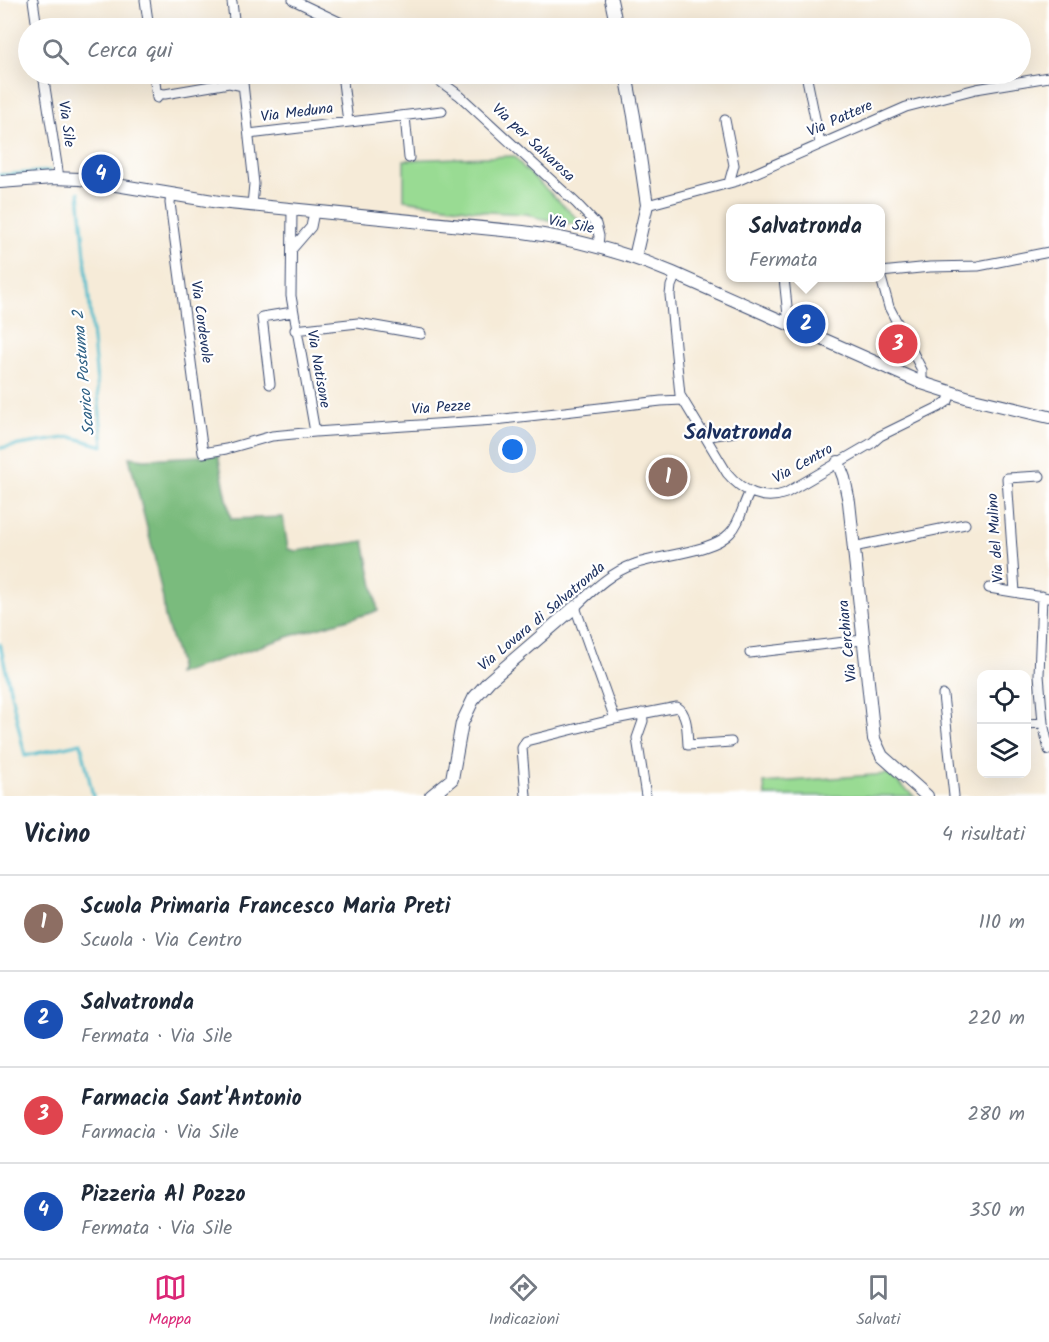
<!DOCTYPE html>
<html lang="it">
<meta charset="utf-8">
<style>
body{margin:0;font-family:Kalam,sans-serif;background:#f2f2f3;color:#1f2937}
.controls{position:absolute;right:18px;bottom:18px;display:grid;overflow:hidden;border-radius:12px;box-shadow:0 6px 24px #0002}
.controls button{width:54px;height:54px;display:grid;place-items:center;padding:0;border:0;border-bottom:2px solid #e0e1e3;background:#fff;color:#1f2937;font:30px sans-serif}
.you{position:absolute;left:513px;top:450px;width:21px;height:21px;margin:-15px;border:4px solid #fff;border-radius:50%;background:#1a73e8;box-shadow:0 0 0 9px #1a73e833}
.badge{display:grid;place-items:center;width:39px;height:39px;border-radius:50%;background:#db2777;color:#fff;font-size:20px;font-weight:700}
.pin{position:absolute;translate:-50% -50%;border:3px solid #fff;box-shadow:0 2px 6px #0006}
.popup{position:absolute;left:726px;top:204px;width:159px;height:78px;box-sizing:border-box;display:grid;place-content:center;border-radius:12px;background:#fff;filter:drop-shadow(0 2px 4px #0005);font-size:20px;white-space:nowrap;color:#747a83}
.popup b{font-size:22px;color:#1f2937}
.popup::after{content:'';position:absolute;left:50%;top:100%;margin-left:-12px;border:12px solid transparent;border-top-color:#fff}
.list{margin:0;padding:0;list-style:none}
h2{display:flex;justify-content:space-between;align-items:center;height:78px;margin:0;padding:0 24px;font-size:26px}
h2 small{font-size:20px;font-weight:400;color:#747a83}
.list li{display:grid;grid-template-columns:39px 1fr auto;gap:18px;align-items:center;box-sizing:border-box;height:96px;padding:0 24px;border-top:2px solid #e0e1e3}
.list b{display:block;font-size:22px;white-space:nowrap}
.list p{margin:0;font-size:20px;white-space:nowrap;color:#747a83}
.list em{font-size:20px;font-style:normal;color:#747a83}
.icon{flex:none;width:33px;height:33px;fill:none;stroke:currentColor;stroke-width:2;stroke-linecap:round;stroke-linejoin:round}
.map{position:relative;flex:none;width:1049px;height:796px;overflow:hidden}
.search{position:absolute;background:#fff;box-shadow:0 6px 24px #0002;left:18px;right:18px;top:18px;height:66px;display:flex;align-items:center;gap:15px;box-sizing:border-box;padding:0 21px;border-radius:33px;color:#747a83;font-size:22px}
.sheet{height:462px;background:#fff}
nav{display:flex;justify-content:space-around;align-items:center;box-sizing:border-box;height:84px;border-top:2px solid #e0e1e3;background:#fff;font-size:16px;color:#747a83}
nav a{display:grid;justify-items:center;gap:3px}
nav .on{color:#db2777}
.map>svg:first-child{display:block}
.green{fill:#99db93;stroke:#5a8578;stroke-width:1.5}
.forest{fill:#7abb7d;stroke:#4a756e;stroke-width:1.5}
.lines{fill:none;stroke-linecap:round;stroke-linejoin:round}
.stream{stroke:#50bccc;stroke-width:3}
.pedestrian-casing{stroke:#3c4b70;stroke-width:9}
.minor-casing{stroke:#3c4b70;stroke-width:11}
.tertiary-casing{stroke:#3c4b70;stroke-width:14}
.pedestrian{stroke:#fff;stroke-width:7}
.minor{stroke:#fff;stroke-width:9}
.tertiary{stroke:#fff;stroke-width:12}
.labels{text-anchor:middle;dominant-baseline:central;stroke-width:4.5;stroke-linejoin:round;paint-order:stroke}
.street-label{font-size:15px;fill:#1b2f5e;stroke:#fff}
.water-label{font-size:16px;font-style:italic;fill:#2e6084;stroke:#fff}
.district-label{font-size:21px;font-weight:bold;fill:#1b2f5e;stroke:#fff}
</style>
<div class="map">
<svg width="1049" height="796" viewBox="0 0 1049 796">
<rect width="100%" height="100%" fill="#fff"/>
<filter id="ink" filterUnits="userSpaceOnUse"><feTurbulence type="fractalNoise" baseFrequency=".0167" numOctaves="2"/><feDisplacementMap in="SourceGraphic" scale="12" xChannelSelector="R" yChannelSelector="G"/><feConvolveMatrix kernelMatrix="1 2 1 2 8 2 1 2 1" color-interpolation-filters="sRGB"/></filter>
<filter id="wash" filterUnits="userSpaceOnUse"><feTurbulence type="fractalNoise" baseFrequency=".008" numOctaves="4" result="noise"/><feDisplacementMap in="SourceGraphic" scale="24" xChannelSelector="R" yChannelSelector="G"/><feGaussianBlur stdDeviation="1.35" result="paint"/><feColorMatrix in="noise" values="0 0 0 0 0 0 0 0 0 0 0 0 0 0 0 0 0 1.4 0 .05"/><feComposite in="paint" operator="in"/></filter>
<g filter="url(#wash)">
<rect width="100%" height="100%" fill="#f6ebd8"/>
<path class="green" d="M514,156L524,168L585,226L538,218L527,214L488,212L404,200V160Z
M888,774L914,796H765L764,783Z"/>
<path class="forest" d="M218,455L231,519L283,517L288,549L296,551L364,541L378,611L306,631L177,674L179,662L165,618L163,599L153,551L129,457L145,459Z"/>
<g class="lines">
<path class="stream" d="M0,175L50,171
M0,448L71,437L103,446L79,192
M0,644L25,756L81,743L93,796"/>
</g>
</g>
<g filter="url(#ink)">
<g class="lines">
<g class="pedestrian-casing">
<path id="pedestrian" d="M710,437L735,433"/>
</g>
<g class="minor-casing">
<path id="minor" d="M33,0L37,28
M145,0L149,28
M293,0L352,28
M232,2L235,28
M43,74L59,178
M154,74L157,98
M242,74L254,184L252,205
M342,74L348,122
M430,74L459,95L576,203L596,224L599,236L598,245
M806,74L820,143
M157,93L165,94L229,83L243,86
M405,116L409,158
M725,120L734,165L729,183
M249,134L442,111
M171,195L170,203L203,453L226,449L272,436L315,432L495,420L661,401L683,400
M647,205L737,181L906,107L976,89L1049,77
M292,210L291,296L315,432
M292,249L311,227L314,212
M881,272L930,267L978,266L1049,252
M676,274L671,286L670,295L680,395L727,473C742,491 763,502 786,493L872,443L880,436L939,407L948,401L951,393
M784,278L789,325
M881,278L889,307L922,370V383
M295,330L358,323L421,334
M270,384L262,317L293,312
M853,547L965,524
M989,588L1049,598
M1015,592L1007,478L1040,476
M1042,596L1039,675L1043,723L1049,750
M750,653L862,640
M943,695L954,796
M642,713L643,721L637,738L646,796
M615,719L677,707C688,713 687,733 688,745L731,742
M1026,724L1043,723
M526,796L522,748L526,741L615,719L575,607C593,590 611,572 635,564C660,555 713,552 730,533C741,522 742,505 750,492"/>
</g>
<g class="tertiary-casing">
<path id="tertiary" d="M611,0L617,28
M626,74L634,116L647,205L635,257
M0,182L53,178L80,179L219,202L523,232C576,239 624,252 673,273L922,383L969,398L1049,417
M838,462L844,478L849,502L874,739L882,756L927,796
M431,796L452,779L462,723L474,698L489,681L575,607"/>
</g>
<use href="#pedestrian" class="pedestrian"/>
<use href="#minor" class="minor"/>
<use href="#tertiary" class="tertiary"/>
</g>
</g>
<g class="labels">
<g class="street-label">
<text transform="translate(297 113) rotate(-7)">Via Meduna</text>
<text transform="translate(840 119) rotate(-24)">Via Pattere</text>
<text transform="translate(66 124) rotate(82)">Via Sile</text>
<text transform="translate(533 143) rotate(43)">Via per Salvarosa</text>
<text transform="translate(571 225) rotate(11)">Via Sile</text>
<text transform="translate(201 322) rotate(82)">Via Cordevole</text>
<text transform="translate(318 369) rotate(80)">Via Natisone</text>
<text transform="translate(441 408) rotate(-4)">Via Pezze</text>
<text transform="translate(803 464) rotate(-29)">Via Centro</text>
<text transform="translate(996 538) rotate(-94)">Via del Mulino</text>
<text transform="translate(542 617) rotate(-40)">Via Lovara di Salvatronda</text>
<text transform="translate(848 641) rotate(-96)">Via Cerchiara</text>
</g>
<g class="water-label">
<text transform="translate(84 373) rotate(-95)">Scarico Postuma 2</text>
</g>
<g class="district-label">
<text x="738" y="433">Salvatronda</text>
</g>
</g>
</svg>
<div class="controls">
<button><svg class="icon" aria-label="locate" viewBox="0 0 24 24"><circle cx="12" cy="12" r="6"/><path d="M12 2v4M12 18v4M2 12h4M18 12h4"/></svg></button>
<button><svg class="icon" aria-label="layers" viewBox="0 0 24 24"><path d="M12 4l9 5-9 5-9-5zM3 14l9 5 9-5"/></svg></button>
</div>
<div class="you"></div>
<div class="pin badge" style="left:668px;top:477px;background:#8d6e63">1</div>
<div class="pin badge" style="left:806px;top:324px;background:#1a4fb4">2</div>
<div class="popup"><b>Salvatronda</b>Fermata</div>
<div class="pin badge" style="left:898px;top:344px;background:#e0444e">3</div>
<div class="pin badge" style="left:101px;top:174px;background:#1a4fb4">4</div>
<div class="search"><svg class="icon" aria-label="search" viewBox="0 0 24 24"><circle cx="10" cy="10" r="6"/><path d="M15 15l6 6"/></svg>Cerca qui</div>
</div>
<section class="sheet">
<h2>Vicino<small>4 risultati</small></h2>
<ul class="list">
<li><span class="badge" style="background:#8d6e63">1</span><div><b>Scuola Primaria Francesco Maria Preti</b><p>Scuola · Via Centro</p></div><em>110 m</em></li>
<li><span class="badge" style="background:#1a4fb4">2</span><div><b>Salvatronda</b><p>Fermata · Via Sile</p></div><em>220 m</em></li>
<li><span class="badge" style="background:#e0444e">3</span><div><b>Farmacia Sant'Antonio</b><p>Farmacia · Via Sile</p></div><em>280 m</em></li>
<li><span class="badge" style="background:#1a4fb4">4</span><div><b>Pizzeria Al Pozzo</b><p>Fermata · Via Sile</p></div><em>350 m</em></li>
</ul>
</section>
<nav>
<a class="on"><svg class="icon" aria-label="map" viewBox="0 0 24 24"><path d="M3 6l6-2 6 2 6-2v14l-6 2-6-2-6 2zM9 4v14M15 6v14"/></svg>Mappa</a>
<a><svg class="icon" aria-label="directions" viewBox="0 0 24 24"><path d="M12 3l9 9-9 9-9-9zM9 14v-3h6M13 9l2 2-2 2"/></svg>Indicazioni</a>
<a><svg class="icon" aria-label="saved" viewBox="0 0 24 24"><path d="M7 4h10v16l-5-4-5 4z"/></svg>Salvati</a>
</nav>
